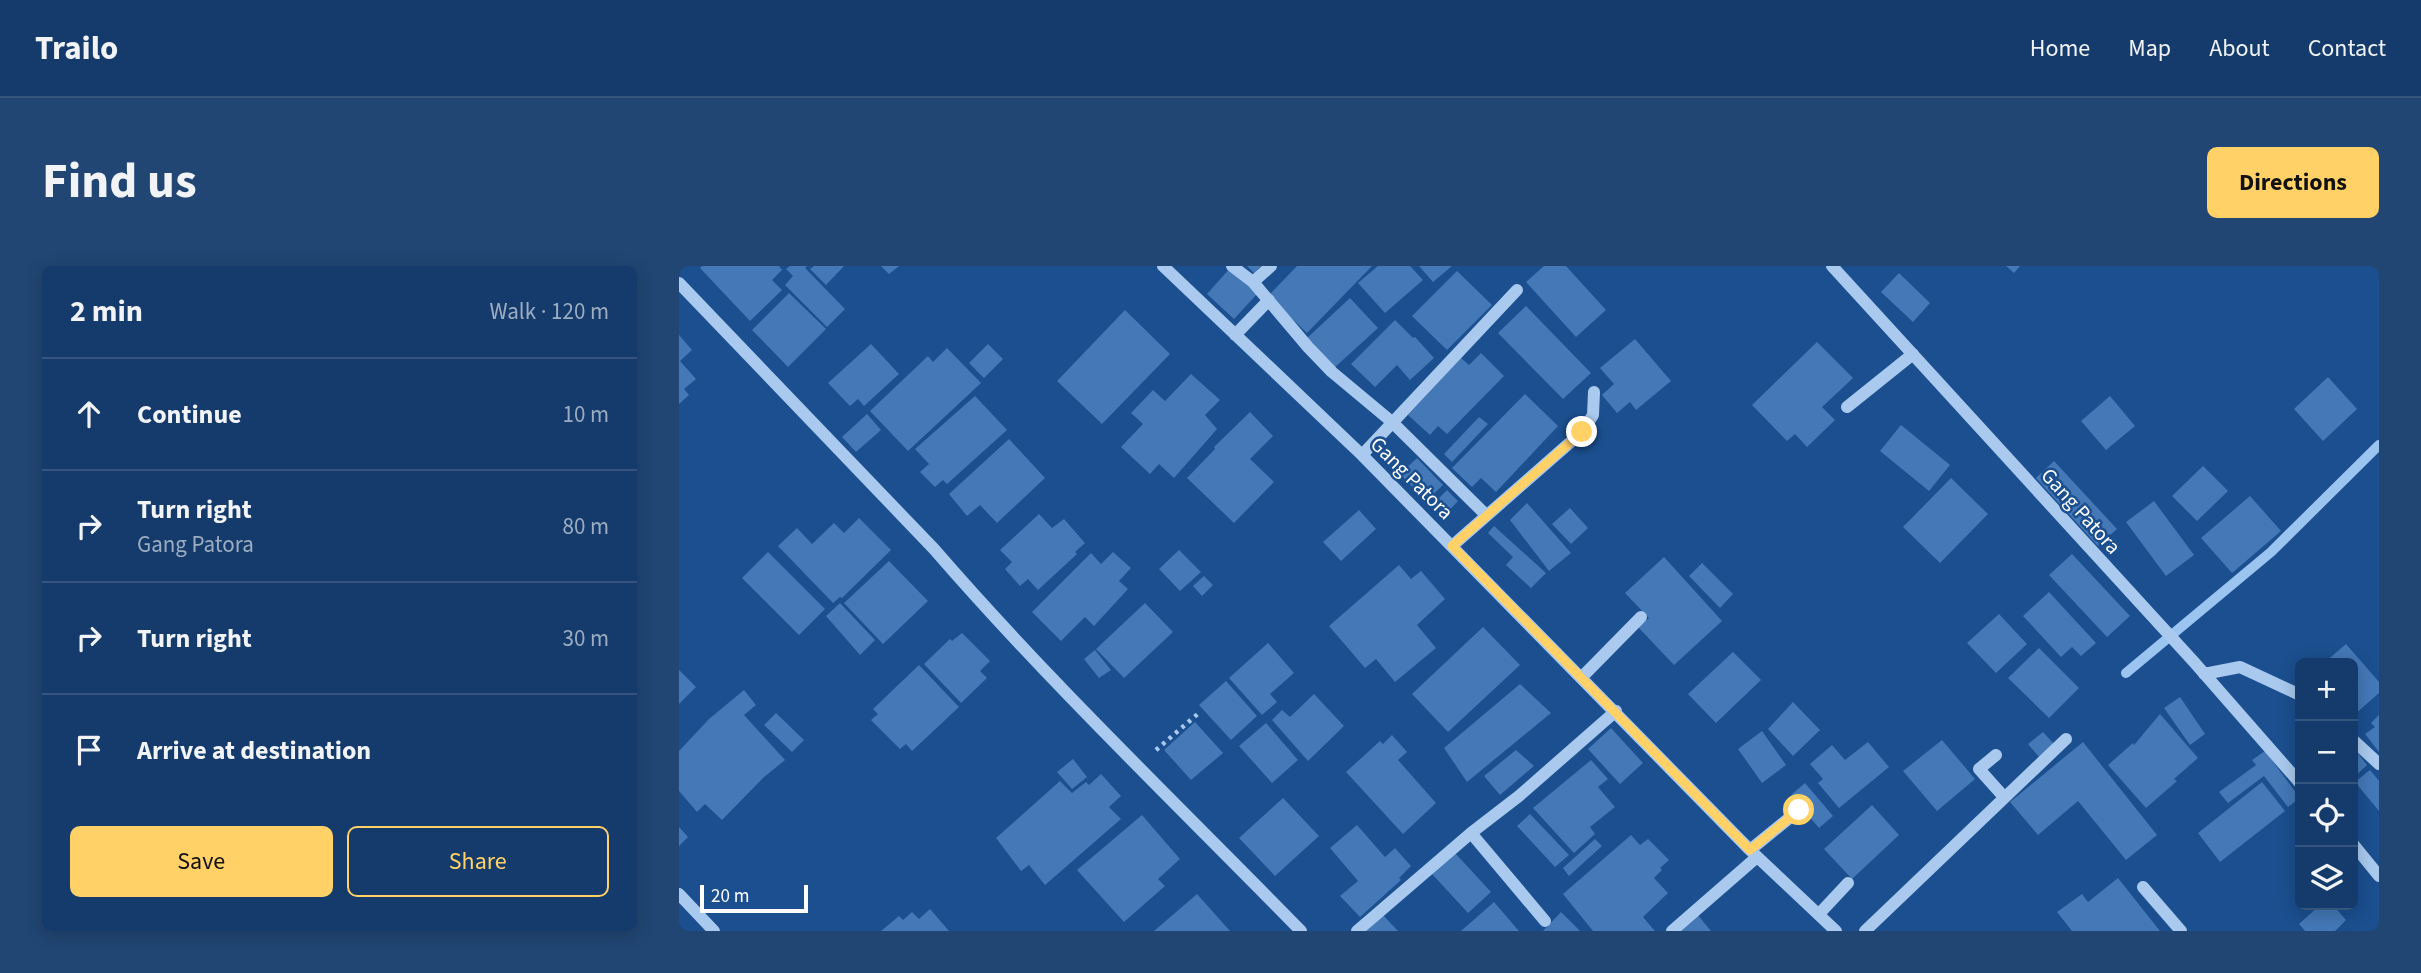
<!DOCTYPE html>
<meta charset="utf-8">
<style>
body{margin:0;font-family:"Source Sans 3",sans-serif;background:#214673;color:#f1f3f6}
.controls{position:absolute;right:21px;bottom:21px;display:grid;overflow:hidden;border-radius:10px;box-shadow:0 4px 18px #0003}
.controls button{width:63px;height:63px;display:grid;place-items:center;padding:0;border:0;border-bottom:2px solid #33557e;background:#143b6b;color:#f1f3f6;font:35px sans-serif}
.scale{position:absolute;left:21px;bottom:18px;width:108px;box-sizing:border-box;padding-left:7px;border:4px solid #fff;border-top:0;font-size:19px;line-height:24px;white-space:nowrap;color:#fff;-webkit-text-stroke:5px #1b4f8f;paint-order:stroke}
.stop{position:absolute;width:21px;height:21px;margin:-16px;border:5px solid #ffd166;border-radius:50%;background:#fff}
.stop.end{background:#ffd166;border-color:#fff;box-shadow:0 2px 7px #0008}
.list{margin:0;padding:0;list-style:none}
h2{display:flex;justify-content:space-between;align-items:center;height:91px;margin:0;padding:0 28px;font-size:30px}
h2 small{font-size:23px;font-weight:400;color:#9dadc1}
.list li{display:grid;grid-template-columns:46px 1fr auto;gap:21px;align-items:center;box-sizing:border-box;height:112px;padding:0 28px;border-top:2px solid #33557e}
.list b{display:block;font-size:26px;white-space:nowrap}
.list p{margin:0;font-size:23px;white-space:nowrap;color:#9dadc1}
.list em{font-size:23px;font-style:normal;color:#9dadc1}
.actions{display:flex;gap:14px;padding:21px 28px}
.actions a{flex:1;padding:16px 0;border:2px solid #ffd166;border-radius:10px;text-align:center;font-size:24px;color:#ffd166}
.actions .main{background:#ffd166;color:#111}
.icon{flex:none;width:38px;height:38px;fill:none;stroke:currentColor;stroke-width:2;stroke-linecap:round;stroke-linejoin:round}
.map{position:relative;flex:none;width:1700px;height:665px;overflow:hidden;border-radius:10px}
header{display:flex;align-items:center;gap:42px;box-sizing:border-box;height:98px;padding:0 35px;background:#143b6b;border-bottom:2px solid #33557e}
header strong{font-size:33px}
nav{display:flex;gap:38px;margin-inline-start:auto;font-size:24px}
.intro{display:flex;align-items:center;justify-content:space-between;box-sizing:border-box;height:168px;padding:0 42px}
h1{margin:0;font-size:49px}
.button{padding:18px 32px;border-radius:10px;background:#ffd166;color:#111;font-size:24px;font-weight:700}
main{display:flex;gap:42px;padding:0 42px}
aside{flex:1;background:#143b6b;border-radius:10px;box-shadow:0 4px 18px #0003}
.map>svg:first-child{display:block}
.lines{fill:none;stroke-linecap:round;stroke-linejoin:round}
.stream{stroke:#9cc4f0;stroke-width:10}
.building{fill:#4478b7}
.path{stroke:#a9c9ee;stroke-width:4.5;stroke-dasharray:3.5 5;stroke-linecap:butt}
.minor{stroke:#a9c9ee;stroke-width:12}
.route{stroke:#ffd166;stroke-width:9}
.labels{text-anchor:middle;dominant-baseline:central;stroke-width:5;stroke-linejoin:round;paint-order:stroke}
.street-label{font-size:21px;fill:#fff;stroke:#1b4f8f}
</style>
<header>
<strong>Trailo</strong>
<nav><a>Home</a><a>Map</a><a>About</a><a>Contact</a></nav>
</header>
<div class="intro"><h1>Find us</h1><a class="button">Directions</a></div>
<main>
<aside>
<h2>2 min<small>Walk · 120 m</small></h2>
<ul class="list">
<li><svg class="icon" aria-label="ahead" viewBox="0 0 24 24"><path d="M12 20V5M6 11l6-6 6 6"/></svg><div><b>Continue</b></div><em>10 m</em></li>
<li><svg class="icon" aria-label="right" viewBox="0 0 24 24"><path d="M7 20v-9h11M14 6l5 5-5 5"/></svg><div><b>Turn right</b><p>Gang Patora</p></div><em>80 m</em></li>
<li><svg class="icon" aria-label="right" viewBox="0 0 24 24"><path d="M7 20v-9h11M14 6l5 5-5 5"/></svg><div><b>Turn right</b></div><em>30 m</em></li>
<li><svg class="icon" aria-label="arrive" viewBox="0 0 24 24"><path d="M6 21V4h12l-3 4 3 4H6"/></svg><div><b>Arrive at destination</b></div></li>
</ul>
<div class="actions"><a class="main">Save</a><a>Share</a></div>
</aside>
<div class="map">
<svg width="1700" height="665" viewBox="0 0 1700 665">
<rect width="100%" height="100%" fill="#1b4f8f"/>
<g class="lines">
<path class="stream" d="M1447,407L1592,286L1700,179"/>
</g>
<path class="building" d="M23,0H100L103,4L93,14L103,24L71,55L21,2Z
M111,0H128L126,2L166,43L148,61L106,19L114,10L107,3Z
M135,0H165L147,19L131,3Z
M202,0H220L210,8Z
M568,0H582L575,7Z
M618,0H693L628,67L589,30Z
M699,0H731L744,14L706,47L679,17Z
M740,0H773L754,16Z
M865,0H887L927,44L897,71L847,16Z
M1327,0H1341L1335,7Z
M552,1L580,26L555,53L528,28Z
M778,5L813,39L768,84L733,50Z
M1220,7L1251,37L1234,56L1202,26Z
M110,27L147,63L109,101L73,64Z
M671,32L699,62L654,103L627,73Z
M847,40L912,107L884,133L819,67Z
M446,44L491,88L423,158L378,115Z
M716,54L734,72L736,71L755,92L731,114L718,99L696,121L672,98Z
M0,69L13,84L1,95L17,113L5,123L10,129L0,138Z
M956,73L992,115L957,144L951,136L938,147L923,129L935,118L921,102Z
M1138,76L1174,112L1143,141L1156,154L1128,181L1116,168L1108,175L1073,139Z
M192,78L220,108L185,140L179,133L171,140L149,117Z
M309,78L324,93L305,112L290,97Z
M268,82L302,117L229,185L191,145L249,90L254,96Z
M802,87L825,110L768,168L759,160L751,169L729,149L782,92L790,99Z
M512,108L541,134L526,149L538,163L495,212L480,198L471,208L442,181L464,158L452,147L474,124L486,135Z
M1649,111L1678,143L1644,175L1615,143Z
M846,128L879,160L817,226L802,212L793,221L773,202Z
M296,130L328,164L268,218L264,214L256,221L241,206L250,198L236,183Z
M1431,130L1456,160L1427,184L1402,155Z
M571,146L594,170L571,193L595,216L555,257L508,212L536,183L535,181Z
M188,148L202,164L177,186L163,171Z
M800,151L809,158L773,196L765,188Z
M1222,159L1271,199L1250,225L1201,185Z
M330,173L366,212L318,257L301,239L288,250L270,228Z
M738,192L764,219L747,235L721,208Z
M1375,195L1438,263L1419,280L1357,212Z
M1524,200L1549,225L1518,255L1493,230Z
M1272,212L1309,248L1261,297L1224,261Z
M768,224L779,235L766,249L754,238Z
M1571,230L1602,265L1553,307L1522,272Z
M1475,235L1515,289L1487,310L1447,256Z
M848,237L892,287L870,305L831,254Z
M891,242L909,262L892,278L873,258Z
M680,244L697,263L662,295L644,276Z
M360,248L373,262L385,253L406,277L396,286L398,288L359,324L349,313L341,320L326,303L333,296L321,284Z
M180,252L212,284L163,332L161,331L154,337L99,280L118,262L133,278L155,257L165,267Z
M815,260L867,307L852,322L827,299L834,291L809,267Z
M500,284L522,306L501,325L480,303Z
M89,286L146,343L120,369L63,312Z
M434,286L452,302L440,315L449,323L415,360L406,351L382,375L353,346L412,287L422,298Z
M1393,288L1451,350L1428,371L1370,309Z
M985,291L1043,355L995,399L959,361L970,352L946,327Z
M210,295L249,335L204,378L165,337Z
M1023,297L1054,328L1041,342L1010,310Z
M720,299L732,313L742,305L766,333L738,359L757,382L716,416L697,393L686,402L650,360Z
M525,310L534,319L523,330L514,320Z
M1370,326L1417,377L1402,390L1393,381L1382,391L1344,350Z
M161,337L196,374L181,389L147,350Z
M466,337L494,366L445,412L417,383Z
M1320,348L1348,378L1317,407L1288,377Z
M804,361L841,399L769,466L733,428Z
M283,367L311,395L301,405L308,412L282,437L245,398L271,373L273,375Z
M589,377L615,407L591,428L598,436L583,449L550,412Z
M1667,378L1700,416V427L1674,450V397H1645Z
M1360,382L1400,422L1370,452L1329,412Z
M416,384L432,404L420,412L405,393Z
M1054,386L1082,414L1037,457L1009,428Z
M240,399L280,441L233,485L227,478L221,483L192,454L199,448L194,443Z
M0,404L17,421L0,438Z
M547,415L578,450L552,474L520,439Z
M841,418L872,447L788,516L765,482Z
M65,424L77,439L65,449L106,494L84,512L43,554L26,538L18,546L0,525V485L30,453Z
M635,428L665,460L629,495L593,454L603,444L611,451Z
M1501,431L1526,468L1511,479L1485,442Z
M1114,436L1141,464L1114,490L1089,463Z
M97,447L125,474L113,486L85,459Z
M1481,448L1519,492L1495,513L1498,515L1467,542L1429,499L1454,477L1455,479Z
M1700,449V486L1686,468L1696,461L1692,457Z
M516,456L544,487L512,514L485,484Z
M587,457L619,494L593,517L560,480Z
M932,462L964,497L941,518L909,483Z
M1083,465L1107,499L1083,517L1059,483Z
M1364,466L1375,478L1360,491L1349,478Z
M713,469L728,486L719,494L757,537L724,568L667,506L701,475L704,478Z
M1263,474L1296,513L1258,545L1224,505Z
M1189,476L1210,501L1160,542L1139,517L1144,513L1131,498L1153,479L1166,494Z
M1404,476L1478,569L1447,594L1399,535L1359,569L1331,536Z
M1674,481L1688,499L1674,512Z
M837,484L855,500L821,529L805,510Z
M1586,485L1621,532L1609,541L1585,510L1549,537L1540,526L1577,499L1573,494Z
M394,493L408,511L393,523L378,506Z
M912,494L929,513L919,521L936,541L911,561L916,568L895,587L854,542Z
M1691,504L1700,515V545L1676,516Z
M422,508L442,530L430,541L442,553L366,619L350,599L342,605L317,572L381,515L393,527L407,516L410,519Z
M1583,516L1606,545L1541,596L1519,567Z
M1126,517L1154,550L1140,562L1112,529Z
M604,532L640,570L596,610L560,572Z
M1193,539L1220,569L1173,613L1145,583Z
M851,548L890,589L876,601L838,560Z
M463,549L501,593L479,613L486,620L445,656L398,604Z
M678,559L706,591L716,582L732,600L720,612L722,614L681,651L661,630L679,615L651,582Z
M0,561L9,571L0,580Z
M952,569L961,579L969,573L990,594L981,602L983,604L975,612L989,627L964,651L976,665H914L884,628Z
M916,573L923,580L890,610L884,602Z
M776,587L812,626L789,647L753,608Z
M1439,612L1481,665H1393L1378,646L1403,628L1409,636Z
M518,628L551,665H475Z
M815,636L840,665H782Z
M1641,639H1654L1667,654L1656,665H1626L1620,658Z
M251,643L270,665H202L220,650L224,654L233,646L240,653Z
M882,646L901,665H864Z
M1018,648L1032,665H999Z
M704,649L719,665H687Z"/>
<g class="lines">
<path class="path" d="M477,484L521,446"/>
<path class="minor" d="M484,0L683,189L1071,584L1157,665
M553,0L574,16L629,81L653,106L713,156L807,249
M1153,0L1515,396L1621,517
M574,16L592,0
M0,17L255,283C371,417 499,539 622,665
M556,69L590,34
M1168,141L1234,88
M683,189L838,24
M773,280L903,166L914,149L915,126
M1525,408L1561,401L1621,429
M903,411L962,351
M1674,474L1700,498
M1317,489L1300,503L1325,531
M792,567L866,655
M1674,578L1700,610
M1071,584L1120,544
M1464,621L1502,665
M0,628L35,665
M1140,648L1169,617
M678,665L792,567L840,530L937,445
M993,665L1078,591
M1186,665L1387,473"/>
</g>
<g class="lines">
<path class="route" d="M903,166L773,280L1071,584L1120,544"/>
</g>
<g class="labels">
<g class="street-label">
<text transform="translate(733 212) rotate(45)">Gang Patora</text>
<text transform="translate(1402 245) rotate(48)">Gang Patora</text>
</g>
</g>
</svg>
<div class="controls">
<button>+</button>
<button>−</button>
<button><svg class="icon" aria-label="locate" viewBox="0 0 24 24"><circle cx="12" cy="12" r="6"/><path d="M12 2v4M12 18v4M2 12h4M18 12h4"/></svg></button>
<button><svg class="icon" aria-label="layers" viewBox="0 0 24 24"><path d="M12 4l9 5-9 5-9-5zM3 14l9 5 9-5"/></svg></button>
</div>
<div class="scale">20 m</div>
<div class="stop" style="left:1120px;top:544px"></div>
<div class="stop end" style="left:903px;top:166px"></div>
</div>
</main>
